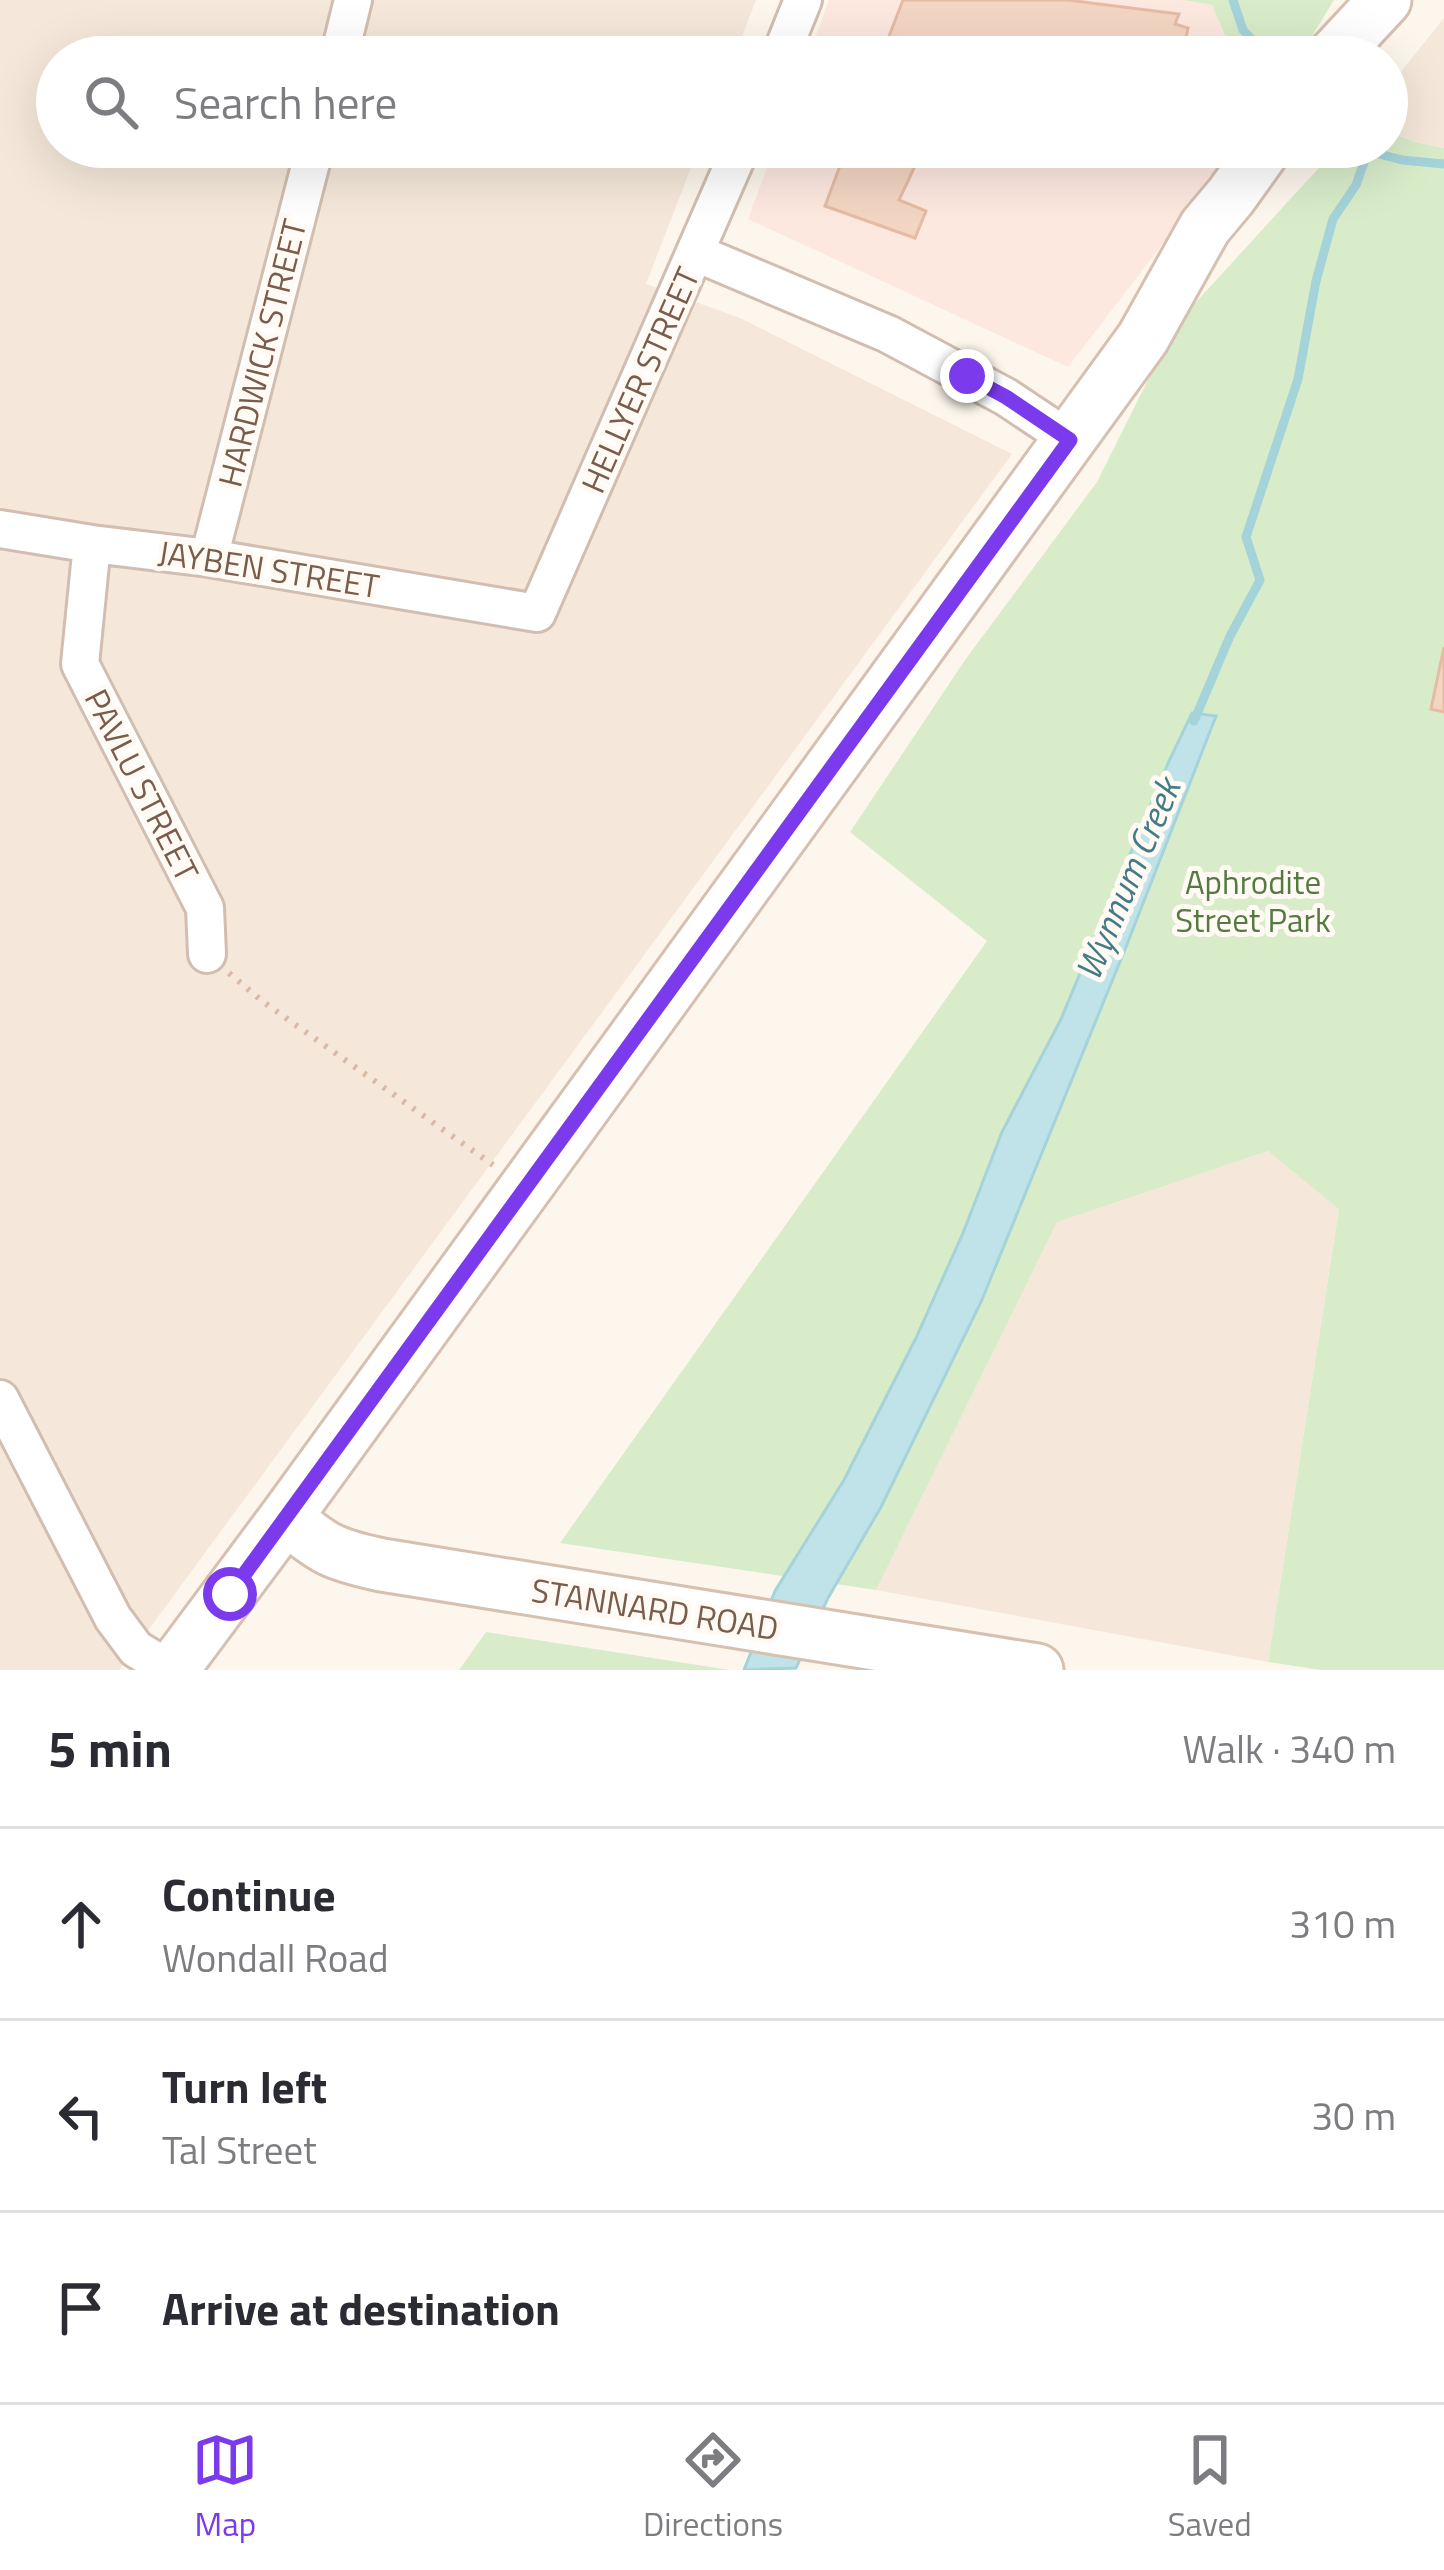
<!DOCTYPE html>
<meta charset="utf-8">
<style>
body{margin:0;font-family:"Titillium Web",sans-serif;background:#f2f2f3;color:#2b2b33}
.stop{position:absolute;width:36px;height:36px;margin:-27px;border:9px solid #7c3aed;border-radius:50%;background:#fff}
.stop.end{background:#7c3aed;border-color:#fff;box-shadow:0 3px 12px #0008}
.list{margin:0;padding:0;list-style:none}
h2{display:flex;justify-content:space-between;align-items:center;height:156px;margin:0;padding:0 48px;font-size:51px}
h2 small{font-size:39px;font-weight:400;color:#7c7c81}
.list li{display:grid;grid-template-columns:78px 1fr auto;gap:36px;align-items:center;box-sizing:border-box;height:192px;padding:0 48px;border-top:3px solid #e1e1e2}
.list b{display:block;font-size:45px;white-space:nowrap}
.list p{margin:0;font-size:39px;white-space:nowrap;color:#7c7c81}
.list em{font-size:39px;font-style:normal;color:#7c7c81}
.icon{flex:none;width:66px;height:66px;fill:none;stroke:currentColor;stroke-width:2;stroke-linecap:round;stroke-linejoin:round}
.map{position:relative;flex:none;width:1444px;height:1670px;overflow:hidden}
.search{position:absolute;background:#fff;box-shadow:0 12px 48px #0002;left:36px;right:36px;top:36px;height:132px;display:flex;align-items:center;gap:30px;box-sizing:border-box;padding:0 42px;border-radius:66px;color:#7c7c81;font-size:45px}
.sheet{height:732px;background:#fff}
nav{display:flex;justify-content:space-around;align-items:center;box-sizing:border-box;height:168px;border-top:3px solid #e1e1e2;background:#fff;font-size:33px;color:#7c7c81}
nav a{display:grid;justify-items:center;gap:6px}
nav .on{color:#7c3aed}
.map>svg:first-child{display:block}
.residential{fill:#f5e8da}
.commercial{fill:#fde8e0}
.green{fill:#d8ecc9}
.water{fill:#bfe3e8;stroke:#a5d3da;stroke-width:3}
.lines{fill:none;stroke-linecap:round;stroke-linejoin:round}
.stream{stroke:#a5d3da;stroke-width:9}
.building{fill:#f3d5c3;stroke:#e6bba3;stroke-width:3}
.minor-casing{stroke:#d1beb0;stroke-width:42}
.secondary-casing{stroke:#d6c0b0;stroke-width:57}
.path{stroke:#d9b8a5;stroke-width:6;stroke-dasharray:3 9;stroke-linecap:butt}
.minor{stroke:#fff;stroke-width:36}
.secondary{stroke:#fff;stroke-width:51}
.route{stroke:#7c3aed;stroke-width:15}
.labels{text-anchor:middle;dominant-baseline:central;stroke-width:10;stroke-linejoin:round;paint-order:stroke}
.street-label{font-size:33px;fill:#7a5c4d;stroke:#fffaf3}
.park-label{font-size:33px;fill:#537a41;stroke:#fffaf3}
.water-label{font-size:36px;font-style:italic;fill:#437c86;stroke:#fffaf3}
</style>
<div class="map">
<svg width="1444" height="1670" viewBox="0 0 1444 1670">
<rect width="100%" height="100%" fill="#fdf6ec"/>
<path class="residential" d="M0,0H756L734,57H57V147H699L646,284L740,318L1012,454L119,1670H0Z
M1444,18V148L1415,142L1387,131V89Z
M1268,1151L1339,1208L1268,1662L876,1590L1057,1221Z"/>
<path class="commercial" d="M829,0H1183L1212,5L1234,57H808Z
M775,147H1237L1068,367L748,219Z"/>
<path class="green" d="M1183,0H1334L1299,57H1234L1212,5Z
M1387,131L1415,142L1444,148V1670H1321L1268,1662L1339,1209L1268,1151L1057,1222L876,1590L560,1543L987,941L850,832L965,660L1097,482L1176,324L1338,147H1387Z
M486,1632L730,1670H459Z"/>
<path class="water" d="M1192,713L1216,716L1126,947L981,1302L881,1507L828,1598L796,1668L744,1670L775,1591L844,1480L916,1338L963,1233L1002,1132L1061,1019L1169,761Z"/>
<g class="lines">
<path class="stream" d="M1233,0L1243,30L1268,57
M1368,151L1402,160L1444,164
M1194,721L1230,636L1260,580L1246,537L1298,379L1316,281L1333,219L1356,185L1368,151L1364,147"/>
</g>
<path class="building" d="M903,0H1067L1179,14L1175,24L1188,28L1182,57H881Z
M847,147H924L899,200L926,211L915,238L825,206Z
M1444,647V712L1431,709Z"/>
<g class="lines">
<g class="minor-casing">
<path id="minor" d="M339,57L353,0
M780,57L803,0
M696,253L888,334L1006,397L1069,439
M0,529L92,544L209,558L537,613L741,147
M92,544L80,664L205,908L207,954
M209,558L315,147
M0,1399L113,1618L136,1649L171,1670"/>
</g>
<g class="secondary-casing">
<path id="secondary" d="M1332,57L1385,0
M286,1517C323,1550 335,1555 382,1565L1037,1670
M172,1670L286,1517L1143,338L1205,227L1231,196L1266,147"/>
</g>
<path class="path" d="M229,973L262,1001L493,1165"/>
<use href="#minor" class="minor"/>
<use href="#secondary" class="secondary"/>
</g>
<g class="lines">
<path class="route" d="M230,1594L1070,440L1006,397L967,376"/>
</g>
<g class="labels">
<g class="street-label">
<text transform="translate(262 353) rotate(-76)">HARDWICK STREET</text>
<text transform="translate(640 380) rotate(-66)">HELLYER STREET</text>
<text transform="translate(269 569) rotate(9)">JAYBEN STREET</text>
<text transform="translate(142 785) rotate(63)">PAVLU STREET</text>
<text transform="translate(655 1609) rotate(9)">STANNARD ROAD</text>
</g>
<g class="park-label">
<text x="1253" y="882">Aphrodite<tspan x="1253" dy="38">Street Park</tspan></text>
</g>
<g class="water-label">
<text transform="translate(1127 879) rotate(-67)">Wynnum Creek</text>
</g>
</g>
</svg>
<div class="stop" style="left:230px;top:1594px"></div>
<div class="stop end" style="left:967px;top:376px"></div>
<div class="search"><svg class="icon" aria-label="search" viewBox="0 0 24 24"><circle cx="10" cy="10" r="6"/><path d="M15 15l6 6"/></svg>Search here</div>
</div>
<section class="sheet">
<h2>5 min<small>Walk · 340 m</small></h2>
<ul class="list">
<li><svg class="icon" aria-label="ahead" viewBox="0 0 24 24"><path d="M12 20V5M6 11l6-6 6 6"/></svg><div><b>Continue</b><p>Wondall Road</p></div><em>310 m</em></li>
<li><svg class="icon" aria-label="left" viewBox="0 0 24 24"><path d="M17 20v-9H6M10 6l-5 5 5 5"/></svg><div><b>Turn left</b><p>Tal Street</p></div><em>30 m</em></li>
<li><svg class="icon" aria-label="arrive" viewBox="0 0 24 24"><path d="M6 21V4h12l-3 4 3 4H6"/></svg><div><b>Arrive at destination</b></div></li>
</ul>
</section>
<nav>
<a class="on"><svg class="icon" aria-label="map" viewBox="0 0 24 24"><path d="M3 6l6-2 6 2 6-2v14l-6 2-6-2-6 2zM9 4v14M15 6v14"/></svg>Map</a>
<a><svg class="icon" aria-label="directions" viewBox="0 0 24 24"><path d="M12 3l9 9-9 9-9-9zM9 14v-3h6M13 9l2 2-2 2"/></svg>Directions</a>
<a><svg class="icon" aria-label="saved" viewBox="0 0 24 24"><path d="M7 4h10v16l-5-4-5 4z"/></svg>Saved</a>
</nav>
